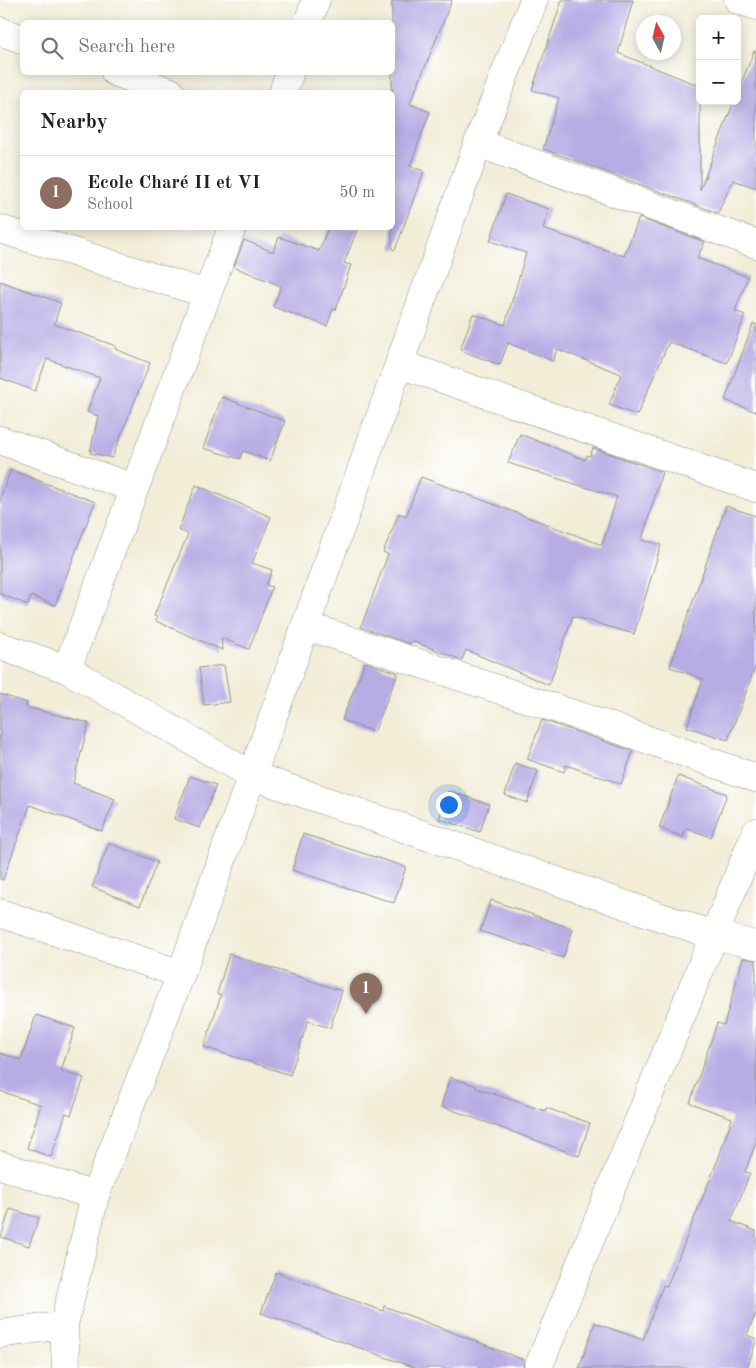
<!DOCTYPE html>
<meta charset="utf-8">
<style>
body{margin:0;font-family:"Old Standard TT",serif;background:#f6f6f6;color:#202124}
.controls{position:absolute;right:15px;top:15px;display:grid;overflow:hidden;border-radius:8px;box-shadow:0 2px 12px #0003}
.controls button{width:45px;height:45px;display:grid;place-items:center;padding:0;border:0;border-bottom:1px solid #e0e0e0;background:#fff;color:#202124;font:25px sans-serif}
.compass{position:absolute;left:636px;top:15px;width:45px;height:45px;border-radius:50%;background:#fff;box-shadow:0 2px 12px #0003;rotate:352deg}
.you{position:absolute;left:448px;top:804px;width:18px;height:18px;margin:-12px;border:4px solid #fff;border-radius:50%;background:#1a73e8;box-shadow:0 0 0 8px #1a73e833}
.badge{display:grid;place-items:center;width:32px;height:32px;border-radius:50%;background:#1f6fb2;color:#fff;font-size:16px;font-weight:700}
.pin{position:absolute;translate:-50% -41px;filter:drop-shadow(0 1px 2px #0008)}
.pin::after{content:'';position:absolute;top:26px;width:18px;height:15px;background:inherit;clip-path:polygon(0 0,100% 0,50% 100%)}
.list{margin:0;padding:0;list-style:none}
h2{display:flex;justify-content:space-between;align-items:center;height:65px;margin:0;padding:0 20px;font-size:21px}
h2 small{font-size:16px;font-weight:400;color:#757577}
.list li{display:grid;grid-template-columns:32px 1fr auto;gap:15px;align-items:center;box-sizing:border-box;height:75px;padding:0 20px;border-top:1px solid #e0e0e0}
.list b{display:block;font-size:19px;white-space:nowrap}
.list p{margin:0;font-size:16px;white-space:nowrap;color:#757577}
.list em{font-size:16px;font-style:normal;color:#757577}
.icon{flex:none;width:28px;height:28px;fill:none;stroke:currentColor;stroke-width:2;stroke-linecap:round;stroke-linejoin:round}
.map{position:relative;flex:none;width:756px;height:1368px;overflow:hidden}
.search{position:absolute;background:#fff;box-shadow:0 2px 12px #0003;left:20px;top:20px;width:375px;height:55px;display:flex;align-items:center;gap:12px;box-sizing:border-box;padding:0 18px;border-radius:8px;color:#757577;font-size:19px}
.panel{position:absolute;background:#fff;box-shadow:0 2px 12px #0003;left:20px;top:90px;width:375px;height:140px;border-radius:8px}
.map>svg:first-child{display:block}
.building{fill:#b7ace4}
.lines{fill:none;stroke-linecap:round;stroke-linejoin:round}
.minor-casing{stroke:#889586;stroke-width:29}
.minor{stroke:#fff;stroke-width:28}
</style>
<div class="map">
<svg width="756" height="1368" viewBox="0 0 756 1368">
<rect width="100%" height="100%" fill="#fff"/>
<filter id="ink" filterUnits="userSpaceOnUse"><feTurbulence type="fractalNoise" baseFrequency=".02" numOctaves="2"/><feDisplacementMap in="SourceGraphic" scale="10" xChannelSelector="R" yChannelSelector="G"/><feConvolveMatrix kernelMatrix="1 2 1 2 8 2 1 2 1" color-interpolation-filters="sRGB"/></filter>
<filter id="wash" filterUnits="userSpaceOnUse"><feTurbulence type="fractalNoise" baseFrequency=".0096" numOctaves="4" result="noise"/><feDisplacementMap in="SourceGraphic" scale="20" xChannelSelector="R" yChannelSelector="G"/><feGaussianBlur stdDeviation="1.12" result="paint"/><feColorMatrix in="noise" values="0 0 0 0 0 0 0 0 0 0 0 0 0 0 0 0 0 1.4 0 .05"/><feComposite in="paint" operator="in"/></filter>
<g filter="url(#wash)">
<rect width="100%" height="100%" fill="#f1edd7"/>
<g id="blocks">
<path class="building" d="M392,0H452L410,104L430,112L410,166L424,171L395,250L392,249Z
M562,0H633L618,53L700,86V190L734,101H737V94L754,51H756V188L733,180L718,213L543,149L559,98L532,90Z
M506,194L549,209L543,229L624,256L639,218L705,242L697,258L748,277L735,311L745,315L727,363L669,342L637,415L609,405L621,374L557,349L553,361L508,343L500,365L460,350L473,314L505,325L526,253L490,241Z
M328,228H358L344,263L351,265L336,310L333,309L327,326L273,307L281,286L234,267L244,240L273,252L279,237L319,251Z
M0,281L61,303L54,324L116,346L115,349L150,363L112,458L90,453L98,416L87,412L100,378L47,359L35,391L0,378Z
M753,324H756V412L725,400Z
M222,397L285,421L270,461L243,451L240,459L203,448Z
M520,434L585,460L587,455L590,456L593,448L662,472L642,540L661,545L634,634L573,616L549,685L466,650L462,660L412,641L410,644L361,627L388,554L383,552L399,513L406,516L421,477L602,545L617,497L508,463Z
M11,470L95,502L55,605L31,596L28,605L0,594V498Z
M196,485L271,517L252,563L272,570L266,585L272,587L249,649L221,638L222,650L156,621L157,617L154,616L188,534L178,530Z
M726,506L756,516V665L728,740L687,727L703,679L670,667Z
M365,662L398,673L374,732L342,720Z
M224,665L230,702L204,705L199,668Z
M0,694L27,703L26,707L89,723L73,783L115,799L102,831L30,805L3,880L0,879Z
M542,720L633,751L621,784L566,765L564,772L527,759Z
M515,763L538,771L527,803L505,795Z
M190,776L216,785L200,828L174,819Z
M678,776L727,794L711,837L686,828L683,837L659,828Z
M448,791L489,804L480,832L439,819Z
M303,834L406,867L394,903L292,870Z
M109,843L157,862L140,906L92,887Z
M491,900L573,929L563,958L480,931Z
M229,954L342,991L330,1028L308,1021L290,1075L204,1047L221,995L217,994Z
M743,958L756,960V1142L745,1172L750,1173L731,1221L756,1231V1313L747,1335L756,1339V1342L747,1368H579L595,1323L643,1340L663,1285L667,1286L719,1157L732,1118L690,1103L717,1023L724,1025Z
M36,1015L75,1028L61,1071L84,1078L71,1115L66,1113L51,1157L27,1148L41,1105L0,1091V1053L21,1060Z
M450,1077L476,1086V1088L545,1111L546,1108L590,1123L579,1156L441,1106Z
M10,1209L39,1218L29,1246L1,1237Z
M276,1272L383,1311L384,1306L524,1360L523,1368H416L261,1313Z"/>
</g>
</g>
<g filter="url(#ink)">
<use href="#blocks" fill-opacity="0" stroke="#889586" stroke-width="1"/>
<g class="lines">
<g class="minor-casing">
<path id="minor" d="M738,0L756,6
M308,22L316,0
M0,31L22,39
M115,72L170,92
M283,92L290,72
M478,143L756,244
M0,229L207,294
M400,364L756,488
M0,440L133,488
M307,626L606,725L756,778
M0,646L67,669L253,776L713,935L756,945
M67,669L232,228
M0,913L181,974
M0,1165L95,1196
M0,1334L64,1325
M66,1368L64,1325L95,1196L181,974L478,143L534,0
M538,1368L756,832"/>
</g>
<use href="#minor" class="minor"/>
</g>
</g>
</svg>
<div class="controls">
<button>+</button>
<button>−</button>
</div>
<svg class="compass" viewBox="-18 -18 36 36"><path d="M0-13l5 13h-10z" fill="#e53935"/><path d="M0 13l5-13h-10z" fill="#757577"/></svg>
<div class="you"></div>
<div class="pin badge" style="left:366px;top:1014px;background:#8d6e63">1</div>
<div class="search"><svg class="icon" aria-label="search" viewBox="0 0 24 24"><circle cx="10" cy="10" r="6"/><path d="M15 15l6 6"/></svg>Search here</div>
<section class="panel">
<h2>Nearby<small></small></h2>
<ul class="list">
<li><span class="badge" style="background:#8d6e63">1</span><div><b>Ecole Charé II et VI</b><p>School</p></div><em>50 m</em></li>
</ul>
</section>
</div>
